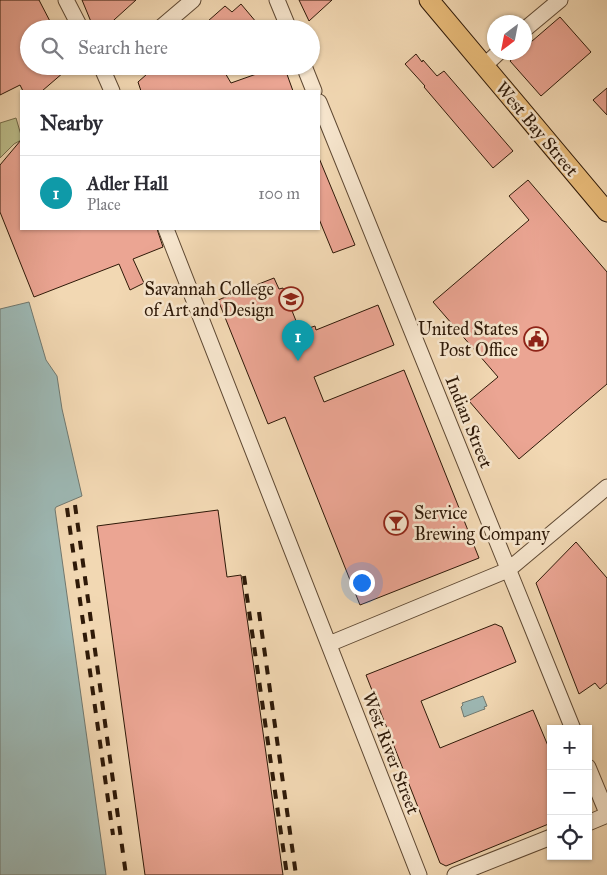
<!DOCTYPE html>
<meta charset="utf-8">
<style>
body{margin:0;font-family:"IM FELL Great Primer",serif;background:#f7f7f7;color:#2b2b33}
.controls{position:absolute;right:15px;bottom:15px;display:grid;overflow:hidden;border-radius:0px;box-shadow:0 1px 4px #0004}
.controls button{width:45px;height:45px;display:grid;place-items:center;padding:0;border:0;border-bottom:1px solid #e1e1e2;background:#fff;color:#2b2b33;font:25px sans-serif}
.compass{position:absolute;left:487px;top:15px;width:45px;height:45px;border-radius:50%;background:#fff;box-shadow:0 1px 4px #0004;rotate:212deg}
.you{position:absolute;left:361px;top:582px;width:18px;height:18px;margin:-12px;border:4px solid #fff;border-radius:50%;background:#1a73e8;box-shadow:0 0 0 8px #1a73e833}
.badge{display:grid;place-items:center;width:32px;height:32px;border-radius:50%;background:#8f2418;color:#fff;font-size:16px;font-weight:700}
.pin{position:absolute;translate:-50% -41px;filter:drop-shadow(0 1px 2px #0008)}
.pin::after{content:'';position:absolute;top:26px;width:18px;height:15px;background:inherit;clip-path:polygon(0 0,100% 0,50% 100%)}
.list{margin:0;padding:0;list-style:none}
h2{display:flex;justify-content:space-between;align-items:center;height:65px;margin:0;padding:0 20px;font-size:21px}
h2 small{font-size:16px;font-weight:400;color:#7c7c81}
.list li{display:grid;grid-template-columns:32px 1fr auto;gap:15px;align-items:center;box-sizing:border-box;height:75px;padding:0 20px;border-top:1px solid #e1e1e2}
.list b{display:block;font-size:19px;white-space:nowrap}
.list p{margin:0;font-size:16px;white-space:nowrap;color:#7c7c81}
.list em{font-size:16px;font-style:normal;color:#7c7c81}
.icon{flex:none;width:28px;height:28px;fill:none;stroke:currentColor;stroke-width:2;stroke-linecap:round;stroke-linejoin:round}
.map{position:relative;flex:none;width:607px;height:875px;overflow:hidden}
.search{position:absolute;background:#fff;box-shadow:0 1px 4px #0004;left:20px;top:20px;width:300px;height:55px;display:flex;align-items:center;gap:12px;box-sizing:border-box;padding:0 18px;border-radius:28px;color:#7c7c81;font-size:19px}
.panel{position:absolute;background:#fff;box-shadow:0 1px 4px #0004;left:20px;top:90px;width:300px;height:140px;border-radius:0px}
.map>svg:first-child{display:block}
.green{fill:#bcbe8b;stroke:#756c4a}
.water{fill:#9db8b4;stroke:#71786f}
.building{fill:#eba593;stroke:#2e1908}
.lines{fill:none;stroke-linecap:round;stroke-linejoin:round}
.minor-casing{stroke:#5f4933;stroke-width:17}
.major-casing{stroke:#2e1908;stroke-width:21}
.minor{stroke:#f7e6ce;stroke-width:15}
.major{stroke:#e9bc7a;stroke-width:19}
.rail{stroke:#2e1908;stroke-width:4;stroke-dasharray:9 9;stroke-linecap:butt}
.labels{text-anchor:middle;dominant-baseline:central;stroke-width:5;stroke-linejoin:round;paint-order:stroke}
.street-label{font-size:18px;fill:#2e1908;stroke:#f7e6ce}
.poi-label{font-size:18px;fill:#2e1908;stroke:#f7e6ce;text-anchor:end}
</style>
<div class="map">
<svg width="607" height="875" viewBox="0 0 607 875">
<rect width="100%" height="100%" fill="#f2d8b3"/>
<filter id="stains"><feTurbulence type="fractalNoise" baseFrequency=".004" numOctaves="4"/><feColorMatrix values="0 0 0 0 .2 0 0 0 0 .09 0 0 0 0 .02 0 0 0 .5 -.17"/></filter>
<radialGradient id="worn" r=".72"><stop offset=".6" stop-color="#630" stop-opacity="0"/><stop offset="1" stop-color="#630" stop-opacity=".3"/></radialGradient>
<path class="green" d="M16,118L21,135V140L14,144L0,158V123Z"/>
<path class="water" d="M29,302L46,360L57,376L62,409L82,496L56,507L55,509L106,875H0V309Z
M483,696L487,706L484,707L485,709L482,710L464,717L461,707L463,705L462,703Z"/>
<path class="building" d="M0,0H39L54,29H29V66H71L42,91H23L20,85L0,95Z
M82,0H136L104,29H94Z
M299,0H332L309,21Z
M241,4L262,29H199L225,6L232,12Z
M560,17L591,52L541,96L510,61L520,52H524V48Z
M416,54L422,62L423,60L437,76L444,71L513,151L493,168L424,87L425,86L405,64Z
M156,66H221L231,83L279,66H284L293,91H141L138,82Z
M607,88V115L593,100Z
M21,140V229H157L163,247L133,259L144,283L130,290L119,264L34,297L0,212V165Z
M319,158L355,245L333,253L319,219Z
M528,180L607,272V384L519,459L469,401L498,377L433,302L529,220L509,196Z
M274,278L279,289L283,288L300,331L315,326L316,330L378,305L394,345L314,377L324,402L404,370L479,558L360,605L285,417L268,424L218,300Z
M218,510L227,577L241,575L283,875H145L97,526Z
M576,542L607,578V683L600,689L595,683L579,694L536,583Z
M495,624L502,627L516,662L421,701L440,748L533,710L551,753V823L446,866L440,863L366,675Z"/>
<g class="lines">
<g class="minor-casing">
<path id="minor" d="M66,0L81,29
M277,0L289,29
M159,29L193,0
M524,30L560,0
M101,66L112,91
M304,66L314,91
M484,66L499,52
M319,102L573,729
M166,229L419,875
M329,644L508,570L607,487
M588,767L607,813
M588,823L607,815
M455,875L551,837"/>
</g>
<g class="major-casing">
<path id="major" d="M429,0L607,212"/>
</g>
<use href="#minor" class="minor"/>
<use href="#major" class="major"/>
<path class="rail" d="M75,505L126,875
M67,508L113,835
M244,576L287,875
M259,612L296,875"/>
</g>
<defs>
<g id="university-ring" transform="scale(1.25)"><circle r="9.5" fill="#f7e6ce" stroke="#8f2418" stroke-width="1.5"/><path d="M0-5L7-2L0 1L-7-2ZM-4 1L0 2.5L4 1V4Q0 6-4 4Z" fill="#8f2418"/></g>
<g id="civic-ring" transform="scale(1.25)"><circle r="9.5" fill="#f7e6ce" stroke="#8f2418" stroke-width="1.5"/><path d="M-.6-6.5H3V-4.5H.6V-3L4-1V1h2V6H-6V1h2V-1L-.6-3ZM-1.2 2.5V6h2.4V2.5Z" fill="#8f2418"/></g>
<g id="bar-ring" transform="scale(1.25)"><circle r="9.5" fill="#f7e6ce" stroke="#8f2418" stroke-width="1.5"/><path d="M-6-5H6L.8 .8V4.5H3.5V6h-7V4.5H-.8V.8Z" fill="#8f2418"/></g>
</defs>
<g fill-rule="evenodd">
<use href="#university-ring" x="291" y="299"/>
<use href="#civic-ring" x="536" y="339"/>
<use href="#bar-ring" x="396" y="523"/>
</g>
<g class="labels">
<g class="street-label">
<text transform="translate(537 129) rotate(50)">West Bay Street</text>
<text transform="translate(469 422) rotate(68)">Indian Street</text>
<text transform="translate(391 753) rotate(69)">West River Street</text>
</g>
<g class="poi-label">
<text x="274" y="289">Savannah College<tspan x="274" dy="21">of Art and Design</tspan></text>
<text x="518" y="329">United States<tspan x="518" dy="21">Post Office</tspan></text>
<text x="414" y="513" text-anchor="start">Service<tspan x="414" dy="21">Brewing Company</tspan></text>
</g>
</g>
<rect width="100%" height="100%" filter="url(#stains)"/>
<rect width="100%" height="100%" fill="url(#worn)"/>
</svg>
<div class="controls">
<button>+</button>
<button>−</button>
<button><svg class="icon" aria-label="locate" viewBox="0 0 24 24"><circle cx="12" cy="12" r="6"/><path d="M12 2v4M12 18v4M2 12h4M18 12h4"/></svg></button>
</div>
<svg class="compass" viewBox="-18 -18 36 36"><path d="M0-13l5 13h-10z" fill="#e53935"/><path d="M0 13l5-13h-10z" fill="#7c7c81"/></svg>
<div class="you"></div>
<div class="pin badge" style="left:298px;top:361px;background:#0f9aa8">1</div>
<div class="search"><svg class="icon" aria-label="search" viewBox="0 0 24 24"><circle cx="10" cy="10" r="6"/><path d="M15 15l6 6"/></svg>Search here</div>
<section class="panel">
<h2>Nearby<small></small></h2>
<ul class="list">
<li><span class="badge" style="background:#0f9aa8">1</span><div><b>Adler Hall</b><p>Place</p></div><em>100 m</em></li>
</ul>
</section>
</div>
